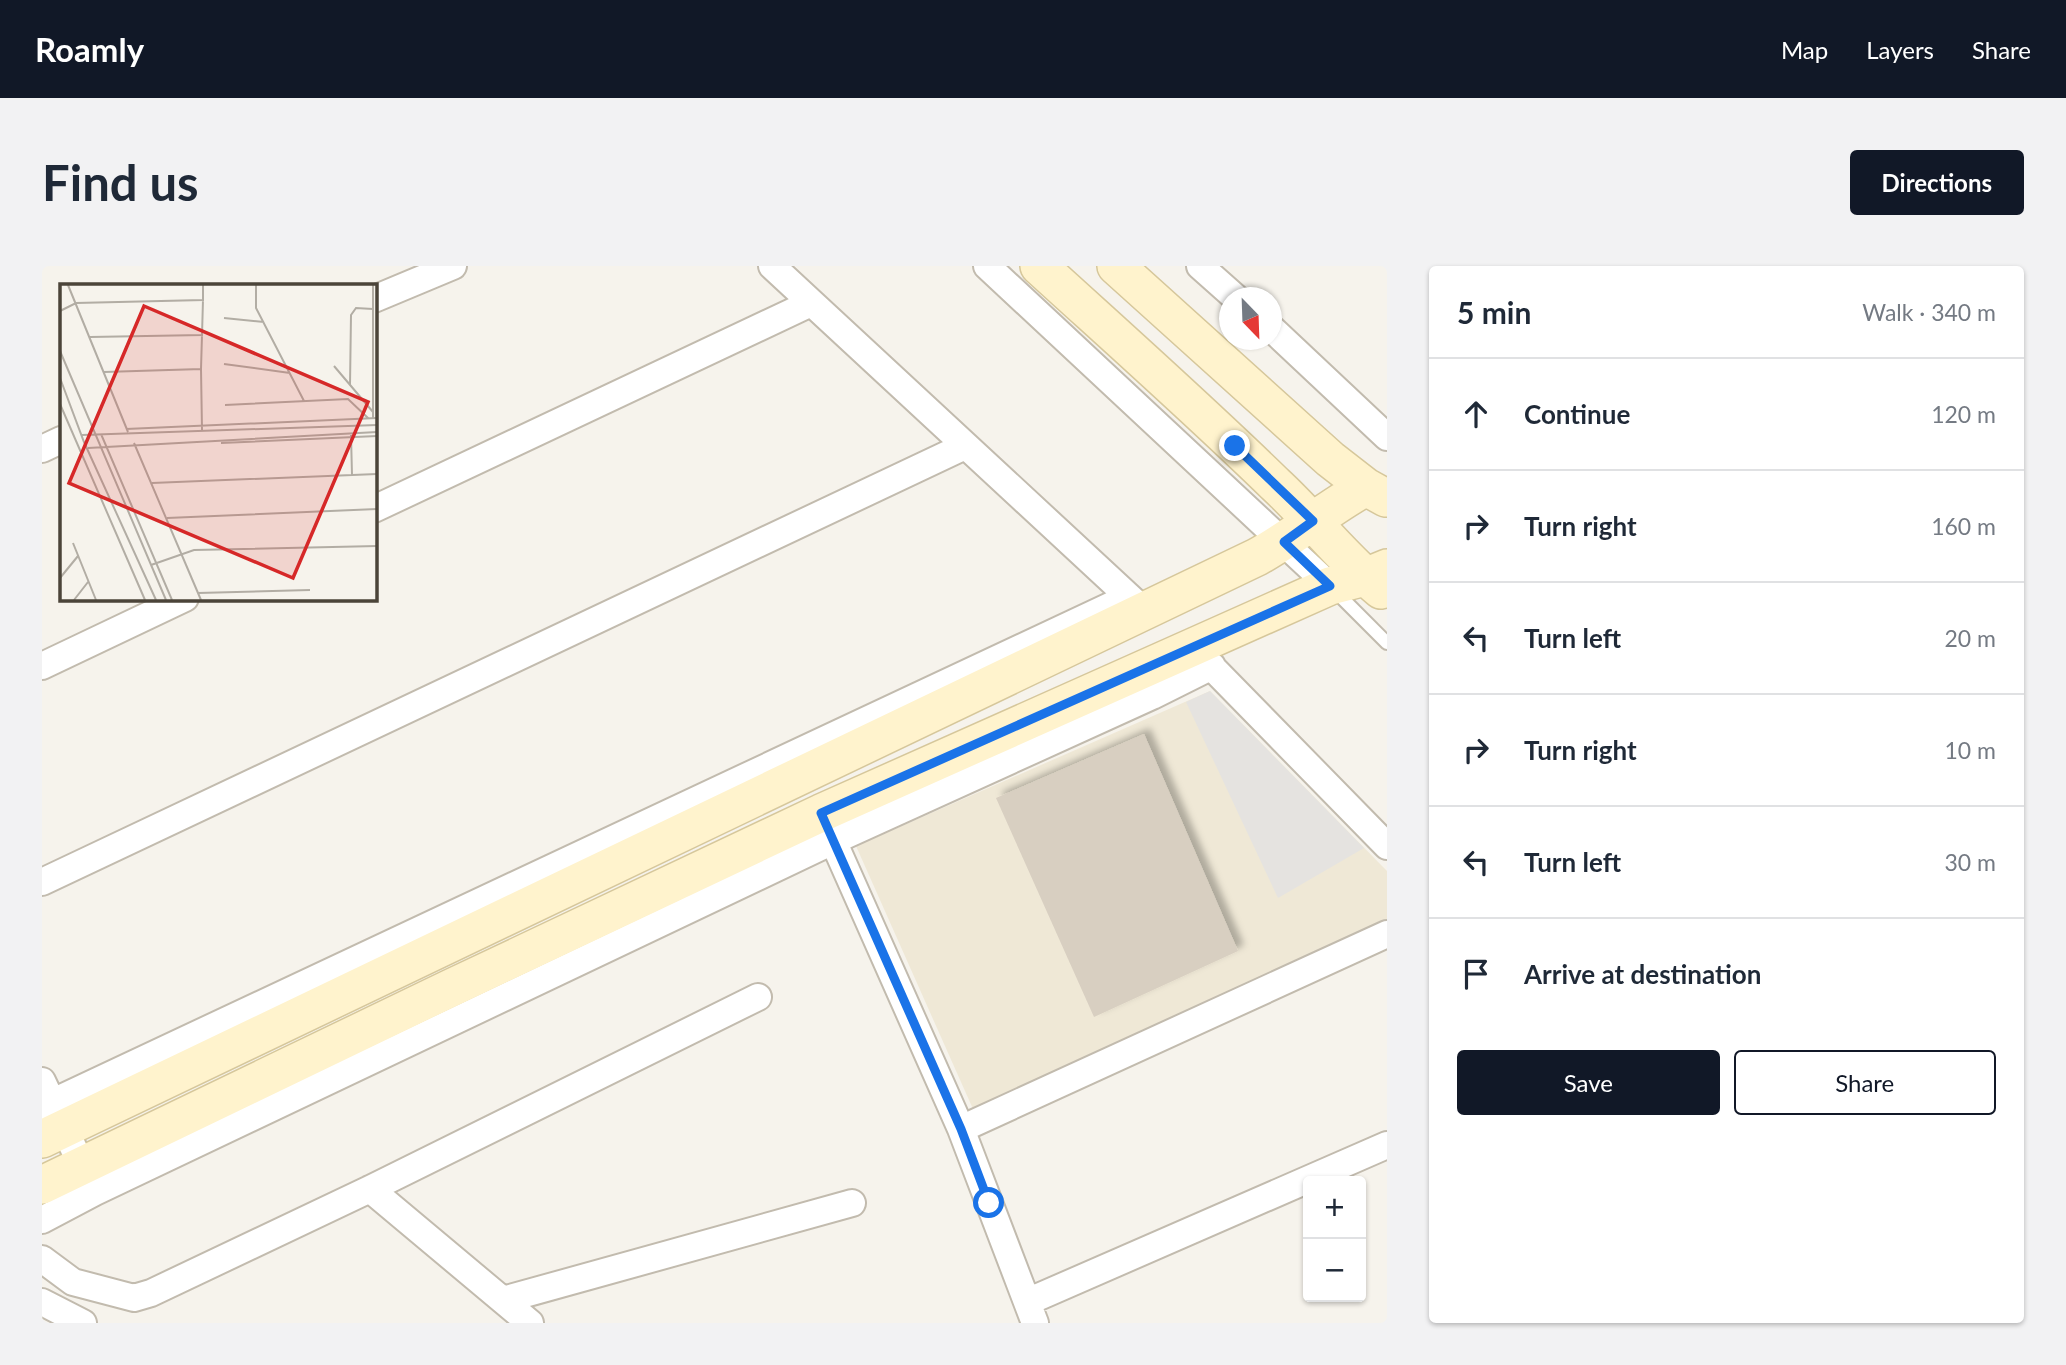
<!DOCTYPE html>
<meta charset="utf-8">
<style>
body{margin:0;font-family:Lato,sans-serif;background:#f2f2f3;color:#1f2937}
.controls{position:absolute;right:21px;bottom:21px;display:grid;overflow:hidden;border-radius:7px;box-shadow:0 2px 5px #0004}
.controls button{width:63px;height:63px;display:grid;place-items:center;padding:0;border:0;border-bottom:2px solid #e0e1e3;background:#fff;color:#1f2937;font:35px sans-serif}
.compass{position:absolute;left:1177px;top:21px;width:63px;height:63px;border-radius:50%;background:#fff;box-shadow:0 2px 5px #0004;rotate:157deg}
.stop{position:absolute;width:21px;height:21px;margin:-16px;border:5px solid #1a73e8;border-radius:50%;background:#fff}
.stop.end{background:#1a73e8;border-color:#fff;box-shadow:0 2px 7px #0008}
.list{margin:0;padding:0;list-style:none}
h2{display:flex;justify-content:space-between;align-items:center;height:91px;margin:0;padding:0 28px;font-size:30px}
h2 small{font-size:23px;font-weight:400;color:#747a83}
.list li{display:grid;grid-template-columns:46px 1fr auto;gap:21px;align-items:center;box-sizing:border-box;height:112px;padding:0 28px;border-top:2px solid #e0e1e3}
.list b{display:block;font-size:26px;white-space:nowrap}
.list em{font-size:23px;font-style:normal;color:#747a83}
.actions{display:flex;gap:14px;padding:21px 28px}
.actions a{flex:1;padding:16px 0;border:2px solid #111827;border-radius:7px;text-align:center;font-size:24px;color:#111827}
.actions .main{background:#111827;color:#fff}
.icon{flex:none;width:38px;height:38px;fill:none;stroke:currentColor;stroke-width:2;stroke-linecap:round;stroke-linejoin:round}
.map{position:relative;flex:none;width:1345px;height:1057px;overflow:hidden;border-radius:7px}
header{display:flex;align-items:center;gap:42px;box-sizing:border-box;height:98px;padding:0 35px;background:#111827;color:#fff}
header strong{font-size:33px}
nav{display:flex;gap:38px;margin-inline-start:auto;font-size:24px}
.intro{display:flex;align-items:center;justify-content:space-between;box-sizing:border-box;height:168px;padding:0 42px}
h1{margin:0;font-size:49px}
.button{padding:18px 32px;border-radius:7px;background:#111827;color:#fff;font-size:24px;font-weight:700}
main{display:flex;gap:42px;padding:0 42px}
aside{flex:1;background:#fff;border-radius:7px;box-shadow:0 2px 5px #0004}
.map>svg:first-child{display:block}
.education{fill:#efe8d6}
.parking{fill:#e5e3e0}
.building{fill:#d8cfc1;filter:url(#shadow)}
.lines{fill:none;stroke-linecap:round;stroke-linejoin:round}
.lane-casing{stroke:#c2bbae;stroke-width:16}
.street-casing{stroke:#c2bbae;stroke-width:30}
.secondary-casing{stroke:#d6c79b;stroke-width:40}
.lane{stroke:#fff;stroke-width:12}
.street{stroke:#fff;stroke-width:26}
.secondary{stroke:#fff3cd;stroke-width:37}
.route{stroke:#1a73e8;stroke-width:9}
.inset-road{fill:none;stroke:#b2ada4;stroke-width:2}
.view{fill:#d62828;fill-opacity:0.15;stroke:#d62828;stroke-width:3.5}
.inset-edge{fill:none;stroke:#4b4439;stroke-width:3.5}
</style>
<header>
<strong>Roamly</strong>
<nav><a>Map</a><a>Layers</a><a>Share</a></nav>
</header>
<div class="intro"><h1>Find us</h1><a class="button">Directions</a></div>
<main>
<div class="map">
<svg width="1345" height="1057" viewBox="0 0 1345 1057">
<defs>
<filter id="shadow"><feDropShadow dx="6" dy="-6" stdDeviation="3.5" flood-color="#0004"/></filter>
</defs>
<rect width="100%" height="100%" fill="#f6f3ec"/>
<path class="education" d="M1168,425L1345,605V654L931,843L814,580Z"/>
<path class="parking" d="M1168,425L1322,582L1236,632L1144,436Z"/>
<path class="building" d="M1102,468L1196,685L1052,751L954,532Z"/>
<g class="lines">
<g class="lane-casing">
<path id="lane" d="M1293,325L1345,377"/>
</g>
<g class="street-casing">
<path id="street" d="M730,0L1098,341
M945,0L1288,320
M1158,0L1194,32
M332,33L411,0
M1230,63L1345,171
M0,183L19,174
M332,243L769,37
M1158,389L1345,580
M0,400L143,332
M785,561L919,863
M0,616L923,180
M0,815L47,915
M0,841L1087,331
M328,923L488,1057
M0,954L53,926L791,575L1110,430L1170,400
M0,993L31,1016L92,1032L109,1027L328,923L716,731
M461,1034L810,937
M0,1036L41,1057
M985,1036L919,863L1345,668
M993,1057L985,1036L1345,879"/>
</g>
<g class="secondary-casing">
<path id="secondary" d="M997,0C1076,72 1156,143 1233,218C1270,252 1300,292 1339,324
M1074,0L1288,193L1324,221L1344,232
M0,873L1215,291C1253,270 1286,242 1324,221
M0,919L409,722L779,547L1288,320L1323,311L1345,302"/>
</g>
<use href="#lane" class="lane"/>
<use href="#street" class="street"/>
<use href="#secondary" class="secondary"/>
</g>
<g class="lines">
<path class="route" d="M947,937L919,863L779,547L1288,320L1242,276L1271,255L1193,180"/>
</g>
<g transform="translate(18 18)">
<rect width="317" height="317" fill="#f6f3ec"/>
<path class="inset-road" d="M8,1L68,148M196,1V24L244,117M0,27L16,19L143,16V1M164,34L204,38M30,53L142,51L143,16M0,67L106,316M164,80L230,89M274,82L313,128M141,85L142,146M44,88L141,85L142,51M0,94L24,158L96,316M290,101L291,31L296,24L313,25M0,120L85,316M165,121L288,115L308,134M313,134V1M66,145L317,134M41,150L112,316M22,151L317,141M291,151L292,191M74,159L141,316M161,159L317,152M28,164L317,148M92,199L317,190M107,234L317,225M13,259L36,316M91,281L134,266L317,262M0,294L18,272M138,309L250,306M14,316L28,298"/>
<path class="view" d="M84,22L308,118L233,294L9,199Z"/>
<rect width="317" height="317" class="inset-edge"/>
</g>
</svg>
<div class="controls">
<button>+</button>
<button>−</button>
</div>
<svg class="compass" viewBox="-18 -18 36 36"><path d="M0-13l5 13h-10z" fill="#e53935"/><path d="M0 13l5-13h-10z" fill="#747a83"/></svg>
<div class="stop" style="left:947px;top:937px"></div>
<div class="stop end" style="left:1193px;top:180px"></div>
</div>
<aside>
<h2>5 min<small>Walk · 340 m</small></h2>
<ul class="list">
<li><svg class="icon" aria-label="ahead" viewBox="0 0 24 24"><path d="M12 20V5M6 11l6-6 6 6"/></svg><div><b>Continue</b></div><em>120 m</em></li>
<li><svg class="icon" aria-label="right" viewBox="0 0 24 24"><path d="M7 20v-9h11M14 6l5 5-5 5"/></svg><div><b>Turn right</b></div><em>160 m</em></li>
<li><svg class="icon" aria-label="left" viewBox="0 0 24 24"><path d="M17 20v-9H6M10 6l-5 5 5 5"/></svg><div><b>Turn left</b></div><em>20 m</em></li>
<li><svg class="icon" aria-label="right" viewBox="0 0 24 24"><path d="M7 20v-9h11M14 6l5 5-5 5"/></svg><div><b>Turn right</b></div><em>10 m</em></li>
<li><svg class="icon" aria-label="left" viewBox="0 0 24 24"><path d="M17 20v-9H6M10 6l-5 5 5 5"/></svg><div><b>Turn left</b></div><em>30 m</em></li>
<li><svg class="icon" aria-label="arrive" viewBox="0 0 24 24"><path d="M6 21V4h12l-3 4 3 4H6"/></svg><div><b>Arrive at destination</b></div></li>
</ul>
<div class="actions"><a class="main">Save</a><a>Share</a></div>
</aside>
</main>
